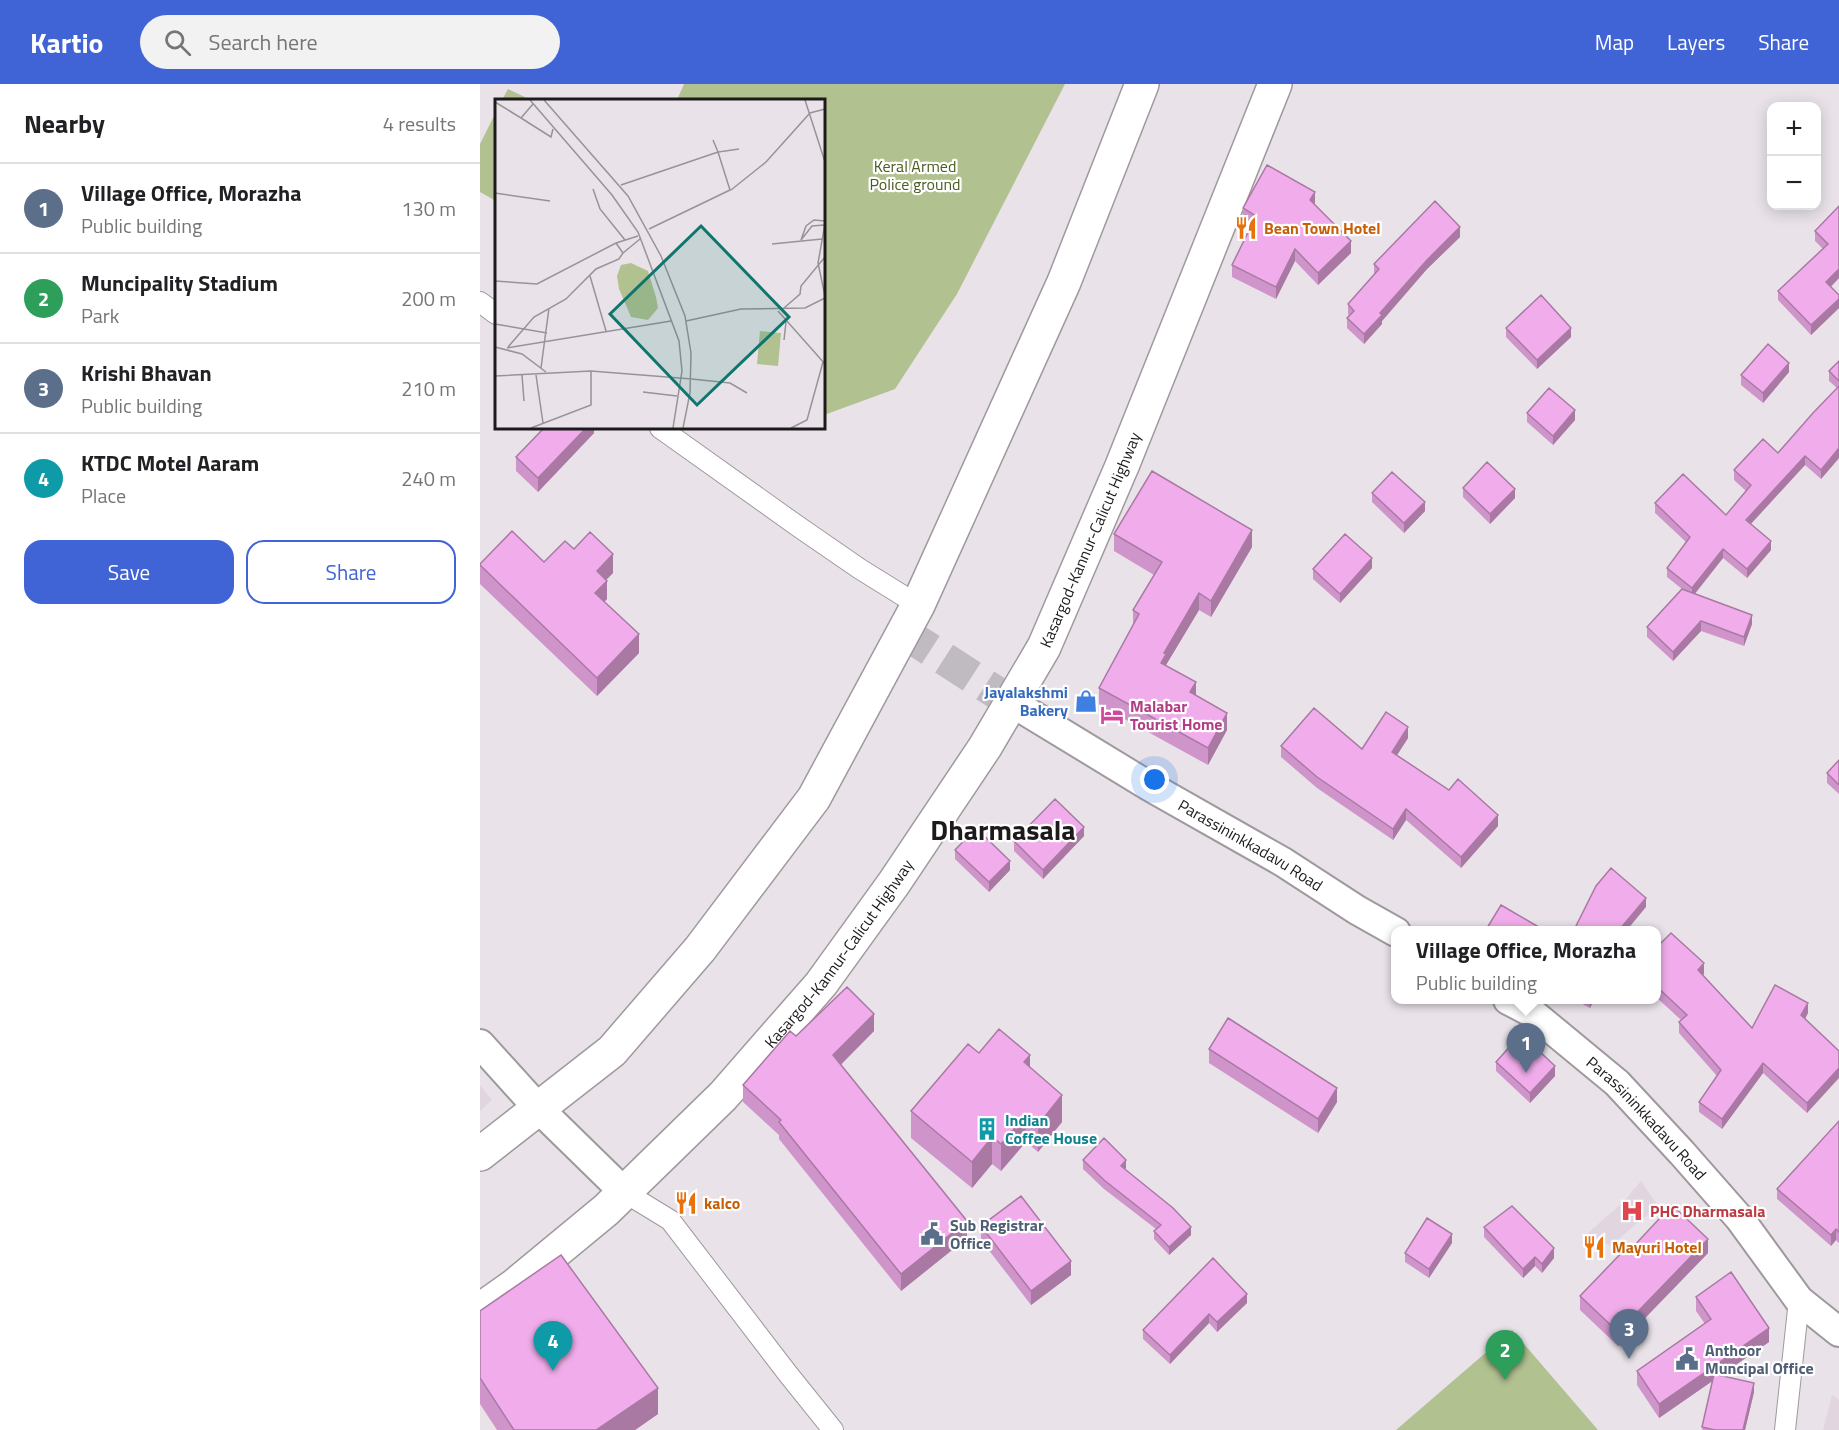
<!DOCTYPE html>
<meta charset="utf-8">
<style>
body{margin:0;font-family:"Titillium Web",sans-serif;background:#f2f2f2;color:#202124}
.controls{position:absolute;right:18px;top:18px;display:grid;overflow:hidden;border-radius:12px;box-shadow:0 3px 15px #0003}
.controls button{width:54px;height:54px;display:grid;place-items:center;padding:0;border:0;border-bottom:2px solid #e0e0e0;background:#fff;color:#202124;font:30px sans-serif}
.you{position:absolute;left:675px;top:696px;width:21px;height:21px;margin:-15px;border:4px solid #fff;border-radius:50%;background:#1a73e8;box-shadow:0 0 0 9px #1a73e833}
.badge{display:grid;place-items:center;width:39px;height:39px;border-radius:50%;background:#4063d5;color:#fff;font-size:20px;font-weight:700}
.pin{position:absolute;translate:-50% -50px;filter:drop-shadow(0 2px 3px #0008)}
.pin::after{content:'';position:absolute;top:32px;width:21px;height:18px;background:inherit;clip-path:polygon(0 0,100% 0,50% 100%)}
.popup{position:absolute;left:911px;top:842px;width:270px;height:78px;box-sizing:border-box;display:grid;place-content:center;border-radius:12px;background:#fff;filter:drop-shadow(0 2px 4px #0005);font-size:20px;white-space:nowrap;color:#757577}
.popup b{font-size:22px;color:#202124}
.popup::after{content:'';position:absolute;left:50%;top:100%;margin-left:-12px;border:12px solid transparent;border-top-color:#fff}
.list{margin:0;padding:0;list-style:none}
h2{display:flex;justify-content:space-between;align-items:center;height:78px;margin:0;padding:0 24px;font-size:26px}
h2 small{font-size:20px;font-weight:400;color:#757577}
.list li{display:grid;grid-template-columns:39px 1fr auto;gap:18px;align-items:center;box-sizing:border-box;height:90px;padding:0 24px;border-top:2px solid #e0e0e0}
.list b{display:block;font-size:22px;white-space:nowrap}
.list p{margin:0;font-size:20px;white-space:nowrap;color:#757577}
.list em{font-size:20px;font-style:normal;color:#757577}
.actions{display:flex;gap:12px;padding:18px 24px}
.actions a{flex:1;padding:14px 0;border:2px solid #4063d5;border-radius:18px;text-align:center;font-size:21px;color:#4063d5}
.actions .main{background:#4063d5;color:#fff}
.icon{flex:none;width:33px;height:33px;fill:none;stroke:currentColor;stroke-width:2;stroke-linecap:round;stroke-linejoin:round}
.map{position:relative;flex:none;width:1359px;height:1346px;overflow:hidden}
header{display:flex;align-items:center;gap:36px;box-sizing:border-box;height:84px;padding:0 30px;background:#4063d5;color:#fff}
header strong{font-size:28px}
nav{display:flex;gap:33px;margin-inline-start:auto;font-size:21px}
.search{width:420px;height:54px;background:#f2f2f2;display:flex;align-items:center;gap:15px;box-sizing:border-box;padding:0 21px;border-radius:33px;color:#757577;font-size:22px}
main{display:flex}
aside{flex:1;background:#fff}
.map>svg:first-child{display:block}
.built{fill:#e1d5e0}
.green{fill:#b1c190}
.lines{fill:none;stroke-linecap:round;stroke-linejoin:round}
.highway-tunnel{stroke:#c0bbc0;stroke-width:33;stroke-dasharray:33 16;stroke-linecap:butt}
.street-casing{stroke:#9f999e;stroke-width:22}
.secondary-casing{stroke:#9f999e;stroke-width:32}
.highway-casing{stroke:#9f999e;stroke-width:36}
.street{stroke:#fff;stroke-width:20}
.secondary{stroke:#fff;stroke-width:28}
.highway{stroke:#fff;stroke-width:33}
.wall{fill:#cf95ca}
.shaded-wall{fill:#a979a4}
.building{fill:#f1adeb;stroke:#a979a4;stroke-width:1.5}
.labels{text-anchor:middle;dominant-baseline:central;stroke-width:4.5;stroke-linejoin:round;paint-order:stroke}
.park-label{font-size:16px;fill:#4c5c21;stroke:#fff}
.food-label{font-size:16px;font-weight:bold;fill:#c56008;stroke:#fff;text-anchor:start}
.street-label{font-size:16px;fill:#1d1a1c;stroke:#fff}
.shop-label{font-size:16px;font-weight:bold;fill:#366cbe;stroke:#fff;text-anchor:end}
.hotel-label{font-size:16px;font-weight:bold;fill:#b23c85;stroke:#fff;text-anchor:start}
.culture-label{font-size:16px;font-weight:bold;fill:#0d838f;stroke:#fff;text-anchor:start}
.health-label{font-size:16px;font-weight:bold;fill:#be3a42;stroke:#fff;text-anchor:start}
.service-label{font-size:16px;font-weight:bold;fill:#4e5e75;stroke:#fff;text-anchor:start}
.town-label{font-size:28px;font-weight:bold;fill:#1d1a1c;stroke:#fff}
.inset-road{fill:none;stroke:#979397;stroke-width:1.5}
.view{fill:#0f766e;fill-opacity:0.15;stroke:#0f766e;stroke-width:3}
.inset-edge{fill:none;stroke:#1d1a1c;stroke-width:3}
</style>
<header>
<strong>Kartio</strong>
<div class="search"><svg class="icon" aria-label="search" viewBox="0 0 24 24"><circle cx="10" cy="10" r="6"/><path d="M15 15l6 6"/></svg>Search here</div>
<nav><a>Map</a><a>Layers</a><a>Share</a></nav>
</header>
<main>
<aside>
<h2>Nearby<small>4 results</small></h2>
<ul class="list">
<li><span class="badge" style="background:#5c6f8a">1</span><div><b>Village Office, Morazha</b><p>Public building</p></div><em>130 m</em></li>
<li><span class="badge" style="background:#2e9e5b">2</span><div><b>Muncipality Stadium</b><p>Park</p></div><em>200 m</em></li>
<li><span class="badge" style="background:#5c6f8a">3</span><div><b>Krishi Bhavan</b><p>Public building</p></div><em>210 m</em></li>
<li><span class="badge" style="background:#0f9aa8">4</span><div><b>KTDC Motel Aaram</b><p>Place</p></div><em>240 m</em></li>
</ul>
<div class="actions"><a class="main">Save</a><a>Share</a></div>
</aside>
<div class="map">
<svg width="1359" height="1346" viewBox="0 0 1359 1346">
<rect width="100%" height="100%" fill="#e9e3e9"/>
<path class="built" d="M0,1001L12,1016L0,1027Z
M1161,1097L1178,1122L1130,1162L1107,1150L1144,1117Z
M1352,1311L1359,1316V1346H1343Z"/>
<path class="green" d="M204,0H585L477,210L415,305L344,331V16H197Z
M28,5L51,16H22Z
M16,28V117L0,108V60Z
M1032,1246L1118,1346H916Z"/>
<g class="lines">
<path class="highway-tunnel" d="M423,548L531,618"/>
<g class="street-casing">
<path id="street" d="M0,218L16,230
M180,344L319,443L380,485L438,521
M144,1108L190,1136L308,1290L353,1346
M1305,1346L1319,1216"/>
</g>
<g class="secondary-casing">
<g id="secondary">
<path id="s1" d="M531,618L669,702L803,778L877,826L916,848"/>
<path id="s2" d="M1028,916L1051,928L1137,999L1202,1069L1260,1135L1319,1216L1359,1248"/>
<path d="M0,960L58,1024L144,1108"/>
</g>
</g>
<g class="highway-casing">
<g id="highway">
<path d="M0,1070L132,967L220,865L334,714L438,521L584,198L662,0"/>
<path id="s3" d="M0,1226L34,1202L126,1126L243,1012L341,900L414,799L505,663L564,563L642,382L795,0"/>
</g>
</g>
<use href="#street" class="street"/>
<use href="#secondary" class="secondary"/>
<use href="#highway" class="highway"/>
</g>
<path class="wall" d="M835,120L871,169L838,201L815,177L796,215L752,193V181L772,141L763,136V124Z
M1359,122V194L1351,203L1359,211V224L1331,251L1298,216V207L1343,165L1335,157V147Z
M980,153L947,185L902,237V240L884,260L867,244V234L869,231L868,230V220L895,191L894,190V180Z
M1026,244L1091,253L1057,285L1026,253Z
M1359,277V374L1341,395L1325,381L1271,440L1291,466L1267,494L1243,474L1215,510L1272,540L1264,562L1221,547L1193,577L1167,553V543L1202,505L1187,493V484L1206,458L1175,429V419L1246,431L1266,407L1254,396V386L1298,369L1357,304L1349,297V287Z
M1309,288L1283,319L1261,301V291Z
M1047,329L1095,336L1073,361L1047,338Z
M114,344V349L58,408L36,387V373Z
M983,404L1035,414L1010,440L983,413Z
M892,409L945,427L924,449L892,418Z
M634,450L772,463L731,533L719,526L686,581L747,646L728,681L619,621V604L653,542V526L674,491L634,467Z
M94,465L133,489L126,496L127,515L124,518L159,569L117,612L0,500V481L64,478Z
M892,484L860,519L833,495V485Z
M928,654L917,671L1018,742L981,784L926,736L913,756L837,704L801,673V662L882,665Z
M1359,676V710L1347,699V689Z
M604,752L563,795L534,767V757Z
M475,766L530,786L509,808L475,775Z
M1176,864L1224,890L1223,891L1272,944L1328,929L1325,935L1359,967L1327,1029L1283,989L1242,1045L1219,1028V1018L1237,992L1199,949V938L1201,936L1176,913Z
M1093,915H1114L1110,924Z
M394,947L361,981L487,1154L421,1207L299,1055V1051L263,1018V1001L316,952Z
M729,965L857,1018L838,1049L729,979Z
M499,969L550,983L582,1038L558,1068L546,1058L521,1087L512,1080L492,1104L431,1054V1027Z
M1016,978L1075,992L1050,1019L1016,987Z
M1359,1037V1159L1356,1156L1351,1162L1297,1115V1105Z
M603,1076L646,1084L645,1085L711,1151L689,1171L674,1155V1147L676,1145L624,1105L603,1085Z
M501,1142L591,1191L551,1221L501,1156Z
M1004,1143L1074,1174L1062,1189L1055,1182L1043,1194L1004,1153Z
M972,1159L949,1194L925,1178V1169Z
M1152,1164L1228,1169L1138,1262L1100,1226V1212Z
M1216,1213L1289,1258L1240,1291L1274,1308L1265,1346H1222L1232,1297L1179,1334L1157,1301V1287L1225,1240L1216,1227Z
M767,1219L737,1248L729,1239L690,1280L663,1255V1246Z
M0,1227L178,1330L155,1346H17L0,1320Z"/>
<path class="shaded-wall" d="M835,108V120L830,116Z
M980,143V153L947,185L902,237V240L884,260V250L900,229L947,176Z
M871,157V169L838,201V189Z
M815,165V177L796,215V203Z
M1359,185V194L1346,207V198Z
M1359,215V224L1331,251V241Z
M1091,244V253L1057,285V276Z
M1309,279V288L1283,319V309Z
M1095,326V336L1073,361V352Z
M106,344H114V349L58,408V394Z
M1359,364V374L1341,395V386Z
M1325,372V381L1266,445V436Z
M1035,405V414L1010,440V430Z
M945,418V427L924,449V439Z
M772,446V463L731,533V517Z
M1291,457V466L1267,494V485Z
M1243,465V474L1212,513V504Z
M133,470V489L117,505V487Z
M892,474V484L860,519V510Z
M127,497V515L115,527V509Z
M719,509V526L686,581V587L681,579L684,569Z
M1272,531V540L1264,562V553Z
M1221,537V547L1193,577V568Z
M159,550V569L117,612V594Z
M716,598V615L710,608Z
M747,629V646L728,681V664Z
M928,643V654L912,679V668Z
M926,725V736L913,756V745Z
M1018,731V742L981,784V773Z
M604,743V752L563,795V786Z
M530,777V786L509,808V798Z
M1166,814V823L1147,846H1139Z
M1224,879V890L1218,896V886Z
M1110,915H1114L1110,924Z
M1328,919V929L1321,942V931Z
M394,930V947L353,988V971Z
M550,971V998L544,978Z
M1283,979V989L1242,1045V1035Z
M1075,982V992L1050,1019V1009Z
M1359,984V994L1327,1029V1019Z
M857,1004V1018L838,1049V1035Z
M582,1011V1038L558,1068V1041Z
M546,1031V1058L521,1087V1060Z
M512,1053V1080L492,1104V1078Z
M646,1076V1084L641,1090V1082Z
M487,1137V1154L421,1207V1190Z
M711,1143V1151L689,1171V1163Z
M1356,1145V1156L1351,1162V1151Z
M972,1150V1159L949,1194V1185Z
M1228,1155V1169L1138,1262V1248Z
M1074,1164V1174L1062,1189V1180Z
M1055,1173V1182L1043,1194V1185Z
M591,1177V1191L551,1221V1207Z
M767,1210V1219L737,1248V1238Z
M729,1230V1239L690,1280V1271Z
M1289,1244V1258L1179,1334V1320Z
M1274,1299V1308L1265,1346H1263Z
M178,1304V1330L155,1346H116Z"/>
<path class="building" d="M787,81L835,108L830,116L871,157L838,189L815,165L796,203L752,181L776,132L763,124Z
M955,117L980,143L947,176L900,229L902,231L884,250L867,234L874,227L868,220L899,185L894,180Z
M1359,122V185L1346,198L1359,211V215L1331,241L1298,207L1348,160L1335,147Z
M1061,211L1091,244L1057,276L1026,244Z
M1288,260L1309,279L1283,309L1261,291Z
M1359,277V297L1349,287Z
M1359,302V364L1341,386L1325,372L1266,436L1291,457L1267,485L1243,465L1212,504L1187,484L1210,453L1175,419L1203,390L1246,431L1271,401L1254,386L1283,355L1298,369L1333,329Z
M1069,304L1095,326L1073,352L1047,329Z
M64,344H106L58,394L36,373Z
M1007,378L1035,405L1010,430L983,404Z
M672,387L772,446L731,517L719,509L684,569L686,570L681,579L716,598L710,608L747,629L728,664L619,604L659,530L653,526L682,478L634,450Z
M912,388L945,418L924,439L892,409Z
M32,447L64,478L85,457L94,465L110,448L133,470L117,487L127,497L115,509L159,550L117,594L0,481V480Z
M865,450L892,474L860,510L833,485Z
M1202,505L1272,531L1264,553L1221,537L1193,568L1167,543Z
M834,624L882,665L906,628L928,643L912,668L969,706L978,695L1018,731L981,773L926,725L913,745L837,693L801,662Z
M1359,676V701L1347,689Z
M575,715L604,743L563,786L534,757Z
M496,744L530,777L509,798L475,766Z
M1131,784L1166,814L1139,846H1094L1116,802Z
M1021,821L1057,842L1054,846H1011L1007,844Z
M1191,849L1224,879L1218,886L1272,944L1295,901L1328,919L1321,931L1359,967V984L1327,1019L1283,979L1242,1035L1219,1018L1241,986L1199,938L1207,931L1176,902V864Z
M367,903L394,930L353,971L487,1137L421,1190L299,1038L301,1036L263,1001L310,947L316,952Z
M748,934L857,1004L838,1035L729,965Z
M519,945L550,971L544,978L582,1011L558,1041L546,1031L521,1060L512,1053L492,1078L431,1027L488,960L499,969Z
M1041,950L1075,982L1050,1009L1016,978Z
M1359,1037V1148L1356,1145L1351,1151L1297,1105Z
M624,1054L646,1076L641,1082L693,1124L711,1143L689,1163L674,1147L681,1141L624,1096L603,1076Z
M541,1112L591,1177L551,1207L501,1142Z
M1192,1121L1228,1155L1138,1248L1100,1212L1149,1161L1152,1164Z
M1032,1122L1074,1164L1062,1180L1055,1173L1043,1185L1004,1143Z
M947,1134L972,1150L949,1185L925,1169Z
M81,1171L178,1304L116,1346H34L0,1294V1227Z
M733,1174L767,1210L737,1238L729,1230L690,1271L663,1246Z
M1251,1188L1289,1244L1179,1320L1157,1287L1231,1235L1216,1213Z
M1234,1290L1274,1299L1263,1346H1235L1222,1343Z"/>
<defs>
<g id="restaurant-bare" transform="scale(1.8)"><path d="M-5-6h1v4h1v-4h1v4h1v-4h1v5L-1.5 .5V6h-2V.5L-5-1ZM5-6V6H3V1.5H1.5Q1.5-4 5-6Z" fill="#e8710a" stroke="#fff" stroke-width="2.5" paint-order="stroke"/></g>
<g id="shop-bare" transform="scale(1.8)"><path d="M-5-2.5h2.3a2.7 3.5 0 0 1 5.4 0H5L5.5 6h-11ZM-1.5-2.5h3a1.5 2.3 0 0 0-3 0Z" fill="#3f7fe0" stroke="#fff" stroke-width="2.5" paint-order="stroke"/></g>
<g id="hotel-bare" transform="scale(1.8)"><path d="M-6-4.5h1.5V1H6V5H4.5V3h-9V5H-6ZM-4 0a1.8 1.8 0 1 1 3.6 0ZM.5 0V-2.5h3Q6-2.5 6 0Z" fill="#d1479c" stroke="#fff" stroke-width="2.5" paint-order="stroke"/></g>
<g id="building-bare" transform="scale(1.8)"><path d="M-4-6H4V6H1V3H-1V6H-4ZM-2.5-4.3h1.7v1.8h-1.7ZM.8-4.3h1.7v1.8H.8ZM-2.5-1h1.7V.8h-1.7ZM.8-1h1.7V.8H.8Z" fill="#0f9aa8" stroke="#fff" stroke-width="2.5" paint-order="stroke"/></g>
<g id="hospital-bare" transform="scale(1.8)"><path d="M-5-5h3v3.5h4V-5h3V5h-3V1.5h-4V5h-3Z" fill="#e0444e" stroke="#fff" stroke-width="2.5" paint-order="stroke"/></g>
<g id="civic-bare" transform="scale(1.8)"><path d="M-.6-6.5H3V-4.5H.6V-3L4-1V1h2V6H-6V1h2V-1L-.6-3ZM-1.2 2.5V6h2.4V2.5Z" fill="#5c6f8a" stroke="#fff" stroke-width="2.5" paint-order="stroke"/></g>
</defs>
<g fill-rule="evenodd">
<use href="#restaurant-bare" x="766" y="144"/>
<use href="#shop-bare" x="606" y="617"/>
<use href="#hotel-bare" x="632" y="631"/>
<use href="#building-bare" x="507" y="1045"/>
<use href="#restaurant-bare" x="206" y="1119"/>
<use href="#hospital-bare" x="1152" y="1127"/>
<use href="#civic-bare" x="452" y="1150"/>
<use href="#restaurant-bare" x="1114" y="1163"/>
<use href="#civic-bare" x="1207" y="1275"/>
</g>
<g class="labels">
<g class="park-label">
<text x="435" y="82">Keral Armed<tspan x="435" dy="18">Police ground</tspan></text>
</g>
<g class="food-label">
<text x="784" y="144">Bean Town Hotel</text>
<text x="224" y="1119">kalco</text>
<text x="1132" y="1163">Mayuri Hotel</text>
</g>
<g class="street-label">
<text stroke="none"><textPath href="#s3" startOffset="994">Kasargod-Kannur-Calicut Highway</textPath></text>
<text stroke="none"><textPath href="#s1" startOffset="279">Parassininkkadavu Road</textPath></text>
<text stroke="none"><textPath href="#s3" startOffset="508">Kasargod-Kannur-Calicut Highway</textPath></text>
<text stroke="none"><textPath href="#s2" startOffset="183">Parassininkkadavu Road</textPath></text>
</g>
<g class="shop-label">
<text x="588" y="608">Jayalakshmi<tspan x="588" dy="18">Bakery</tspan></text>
</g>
<g class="hotel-label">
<text x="650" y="622">Malabar<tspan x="650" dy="18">Tourist Home</tspan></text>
</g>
<g class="culture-label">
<text x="525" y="1036">Indian<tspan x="525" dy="18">Coffee House</tspan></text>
</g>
<g class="health-label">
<text x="1170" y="1127">PHC Dharmasala</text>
</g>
<g class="service-label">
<text x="470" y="1141">Sub Registrar<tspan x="470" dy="18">Office</tspan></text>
<text x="1225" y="1266">Anthoor<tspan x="1225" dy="18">Muncipal Office</tspan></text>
</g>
<g class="town-label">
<text x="523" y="745">Dharmasala</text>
</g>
</g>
<g transform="translate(15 15)">
<rect width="330" height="330" fill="#e9e3e9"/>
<path d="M136,164L153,172L161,198L163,209L153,221L136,218L124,190L122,177L126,166ZM265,232L286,234L283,267L262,265Z" fill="#b1c190"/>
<path class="inset-road" d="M35,1L117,96L143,133L184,242L187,272L178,329M49,1L133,97L166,157L190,217L196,254L195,294L188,329M310,1L330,63M0,3L26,19L38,5M26,19L56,38L58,30M126,86L223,53L218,41M98,90L105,110L130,141M236,91L271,63L315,14L330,10M0,94L55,102M330,125L323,164L330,197M329,126L317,127L306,141L311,127L319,121L330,122M154,130L235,91L223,53L244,50M277,145L327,140M128,154L145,140M95,177L111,232M0,182L42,185L121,144L143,137M289,209L305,195L306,187L330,158M283,212L330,265M191,222L246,210L310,209L330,199M0,225L52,234M289,241L291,223M0,248L27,255L51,273M13,248L39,218L71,200L101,170L124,160L128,154L121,144M12,249L176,222M46,269L54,209M27,276L29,302M41,276L48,324M0,277L96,272L197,280M197,280L235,284L252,294M148,293L182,297M36,329L96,306V272M296,329L312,321L328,263"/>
<path class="view" d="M206,127L294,218L202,306L115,215Z"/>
<rect width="330" height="330" class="inset-edge"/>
</g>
</svg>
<div class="controls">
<button>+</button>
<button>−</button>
</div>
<div class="you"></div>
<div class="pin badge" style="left:1046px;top:989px;background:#5c6f8a">1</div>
<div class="popup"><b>Village Office, Morazha</b>Public building</div>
<div class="pin badge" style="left:1025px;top:1296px;background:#2e9e5b">2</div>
<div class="pin badge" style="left:1149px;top:1275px;background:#5c6f8a">3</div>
<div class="pin badge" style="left:73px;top:1287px;background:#0f9aa8">4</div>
</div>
</main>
